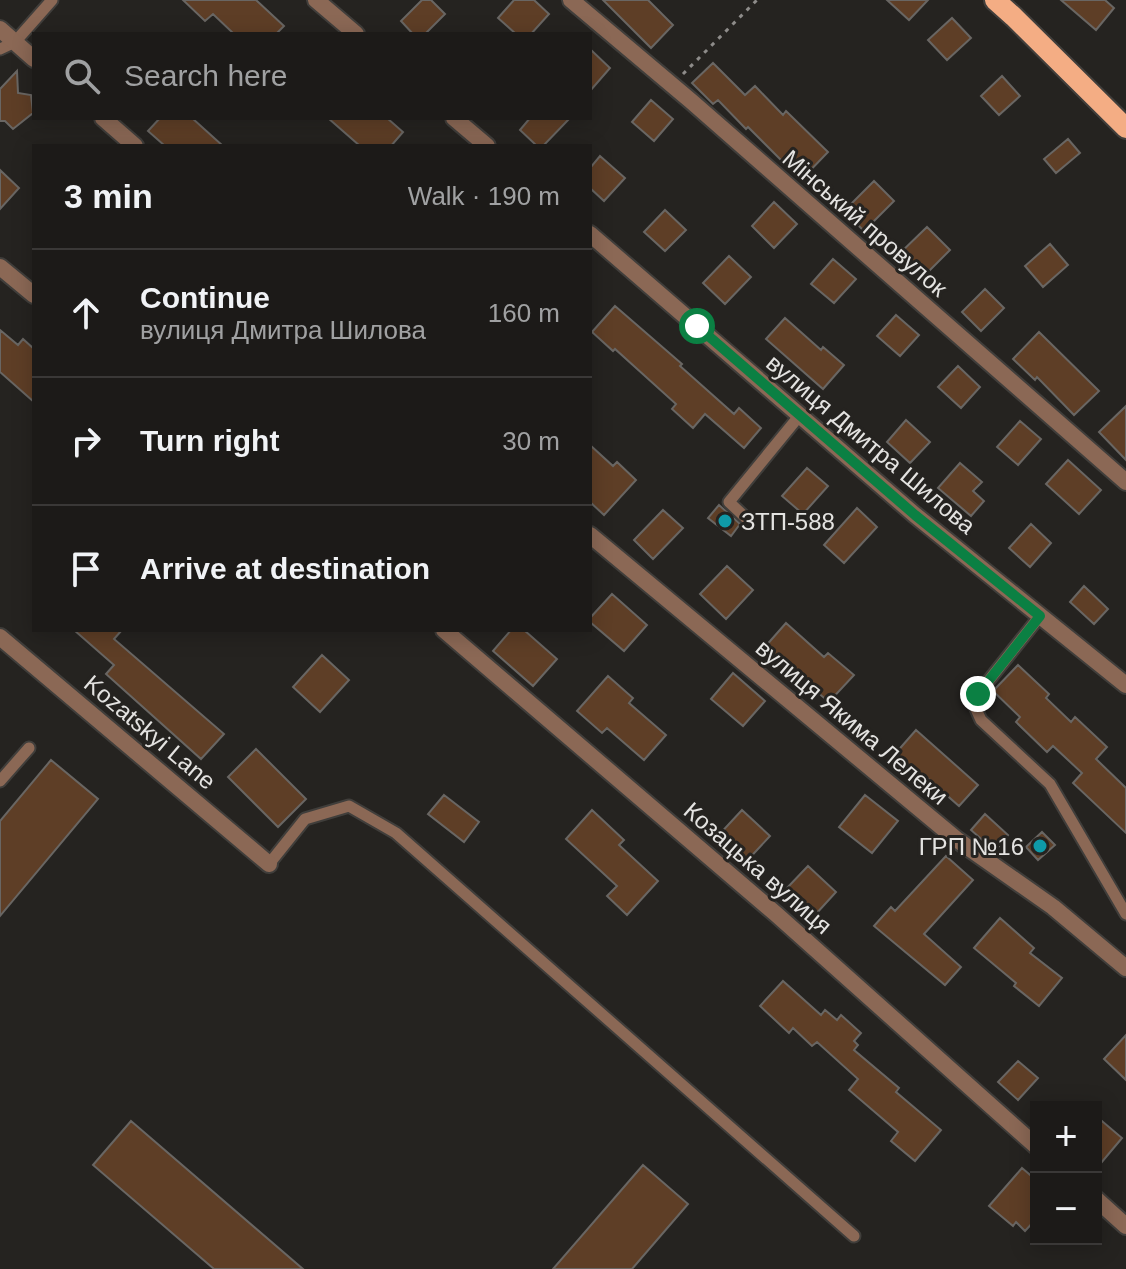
<!DOCTYPE html>
<meta charset="utf-8">
<style>
body{margin:0;font-family:Helvetica,sans-serif;background:#252321;color:#f1f3f6}
.controls{position:absolute;right:24px;bottom:24px;display:grid;overflow:hidden;border-radius:0px;box-shadow:0 4px 20px #0003}
.controls button{width:72px;height:72px;display:grid;place-items:center;padding:0;border:0;border-bottom:2px solid #3a3837;background:#1c1a18;color:#f1f3f6;font:40px sans-serif}
.stop{position:absolute;width:24px;height:24px;margin:-18px;border:6px solid #0b8043;border-radius:50%;background:#fff}
.stop.end{background:#0b8043;border-color:#fff;box-shadow:0 2px 8px #0008}
.list{margin:0;padding:0;list-style:none}
h2{display:flex;justify-content:space-between;align-items:center;height:104px;margin:0;padding:0 32px;font-size:34px}
h2 small{font-size:26px;font-weight:400;color:#a0a1a2}
.list li{display:grid;grid-template-columns:52px 1fr auto;gap:24px;align-items:center;box-sizing:border-box;height:128px;padding:0 32px;border-top:2px solid #3a3837}
.list b{display:block;font-size:30px;white-space:nowrap}
.list p{margin:0;font-size:26px;white-space:nowrap;color:#a0a1a2}
.list em{font-size:26px;font-style:normal;color:#a0a1a2}
.icon{flex:none;width:44px;height:44px;fill:none;stroke:currentColor;stroke-width:2;stroke-linecap:round;stroke-linejoin:round}
.map{position:relative;flex:none;width:1126px;height:1269px;overflow:hidden}
.search{position:absolute;background:#1c1a18;box-shadow:0 4px 20px #0003;left:32px;top:32px;width:560px;height:88px;display:flex;align-items:center;gap:20px;box-sizing:border-box;padding:0 28px;border-radius:0px;color:#a0a1a2;font-size:30px}
.panel{position:absolute;background:#1c1a18;box-shadow:0 4px 20px #0003;left:32px;top:144px;width:560px;height:488px;border-radius:0px}
.map>svg:first-child{display:block}
.building{fill:#5e3e26;stroke:#696663;stroke-width:2}
.lines{fill:none;stroke-linecap:round;stroke-linejoin:round}
.service-casing{stroke:#403e3b;stroke-width:15}
.minor-casing{stroke:#403e3b;stroke-width:20}
.primary-casing{stroke:#403e3b;stroke-width:24}
.path{stroke:#8e8c8a;stroke-width:3;stroke-dasharray:4 6;stroke-linecap:butt}
.service{stroke:#8b6855;stroke-width:11}
.minor{stroke:#8b6855;stroke-width:16}
.primary{stroke:#f4ad84;stroke-width:20}
.route{stroke:#0b8043;stroke-width:10}
.culture-dot{fill:#0f9aa8;stroke:#252320;stroke-width:3}
.labels{text-anchor:middle;dominant-baseline:central;stroke-width:6;stroke-linejoin:round;paint-order:stroke}
.street-label{font-size:24px;fill:#e4e3e1;stroke:#252320}
.poi-label{font-size:24px;fill:#e4e3e1;stroke:#252320;text-anchor:start}
</style>
<div class="map">
<svg width="1126" height="1269" viewBox="0 0 1126 1269">
<rect width="100%" height="100%" fill="#252320"/>
<path class="building" d="M183,0H256L284,26L276,34H234L213,14L205,21Z
M422,0H431L445,14L425,34H413L401,21Z
M514,0H534L549,14L531,34H516L498,18Z
M603,0H648L673,25L651,48Z
M887,0H928L909,20Z
M1061,0H1105L1114,8L1096,30Z
M952,18L971,38L947,60L928,40Z
M590,49L610,68L590,91Z
M713,63L745,95L755,86L783,115L786,111L828,152L801,180L748,127L746,129L718,100L713,104L692,83Z
M17,71L18,93L31,95L33,113L13,129L5,121H0V89Z
M1002,76L1020,96L999,115L981,96Z
M651,100L673,119L654,141L632,122Z
M160,118H192L223,146H165L148,131Z
M328,118H387L403,132L391,146H360Z
M530,118H570L543,146H537L520,130Z
M1068,139L1080,153L1056,173L1044,159Z
M600,156L625,178L604,201L590,188V168Z
M0,170L19,188L0,209Z
M874,181L894,201L864,231L844,211Z
M774,202L797,224L774,248L752,226Z
M665,210L686,230L665,251L644,232Z
M927,227L950,250L921,279L898,255Z
M1050,244L1068,265L1043,287L1025,266Z
M729,256L751,277L725,304L703,283Z
M833,259L856,279L834,303L811,284Z
M985,289L1004,308L981,331L962,312Z
M615,306L682,364L680,366L734,414L739,408L761,428L744,448L705,414L693,428L672,409L676,404L615,349L613,351L592,332Z
M896,315L919,335L900,356L877,336Z
M785,318L821,350L823,347L844,365L823,389L766,339Z
M0,330L18,345L23,339L34,349V402L0,372Z
M1039,332L1099,391L1074,415L1037,377L1035,380L1013,359Z
M958,366L980,387L961,408L938,387Z
M1126,406V460L1099,432Z
M906,420L930,442L910,463L887,442Z
M1020,421L1041,439L1018,465L997,447Z
M590,445L613,466L617,462L636,480L604,515L590,502Z
M1068,460L1101,490L1079,514L1046,484Z
M960,463L982,482L973,491L984,501L971,516L938,488Z
M807,468L828,486L803,514L782,496Z
M719,505L740,524L731,536L708,518Z
M857,508L877,527L844,563L824,545Z
M663,510L683,528L653,559L634,540Z
M1031,524L1051,543L1030,567L1009,548Z
M727,566L753,590L726,619L700,594Z
M1084,586L1108,609L1094,624L1070,602Z
M612,594L647,625L624,651L590,622V618Z
M786,623L824,657L828,653L854,675L829,702L764,648Z
M74,630H122L114,639L224,734L201,759L106,674L114,665Z
M511,630H524L557,659L533,686L493,651Z
M322,655L349,680L320,712L293,687Z
M1018,665L1049,694L1046,698L1071,722L1075,717L1107,747L1096,759L1126,788V833L1073,783L1082,773L1053,746L1047,752L1016,722L1020,717L993,691Z
M733,673L765,701L743,726L711,699Z
M608,676L633,698L629,703L666,735L644,760L607,728L602,733L577,711Z
M916,730L978,785L959,806L926,777L924,780L895,754Z
M256,749L306,799L278,827L228,777Z
M51,760L98,799L0,916V821Z
M444,795L479,822L464,842L428,814Z
M865,795L898,821L872,853L839,827Z
M592,810L624,840L619,845L658,881L627,915L607,896L617,886L566,839Z
M742,810L770,836L744,864L716,838Z
M985,814L1008,835L995,851L971,830Z
M1042,832L1055,845L1038,860L1026,847Z
M946,856L973,880L924,934L961,967L945,985L874,926L891,907L895,911Z
M808,866L836,892L815,915L786,889Z
M1000,918L1034,948L1030,953L1062,978L1039,1006L1014,986L1016,983L974,948Z
M783,981L821,1015L825,1010L837,1020L841,1015L861,1033L854,1041L858,1045L854,1050L899,1088L896,1092L941,1130L915,1161L891,1141L898,1132L849,1090L858,1079L817,1042L812,1046L793,1028L789,1033L760,1006Z
M1126,1035V1080L1104,1059Z
M1018,1061L1038,1078L1018,1100L998,1082Z
M1096,1116L1122,1138L1096,1169Z
M131,1121L303,1269H214L93,1165Z
M643,1165L688,1204L632,1269H553Z
M1022,1168L1036,1180V1219L1025,1231L1016,1222L1013,1226L989,1206Z"/>
<g class="lines">
<g class="service-casing">
<path id="service" d="M0,49L15,42L52,0
M746,518L729,502L800,415
M1040,616L978,694L976,709L981,720L1050,784L1126,914
M0,781L29,748
M269,864L305,819L349,806L396,833L854,1236"/>
</g>
<g class="minor-casing">
<path id="minor" d="M316,0L356,34
M571,0L691,101L1126,482
M0,29L34,59
M103,118L135,146
M454,118L487,146
M590,234L915,515L1126,685
M0,267L34,295
M590,535L956,839L1053,907L1126,968
M444,630L776,914L1036,1146
M0,637L269,864
M1096,1199L1126,1226"/>
</g>
<g class="primary-casing">
<path id="primary" d="M995,0L1014,17L1126,128"/>
</g>
<path class="path" d="M683,74L757,0"/>
<use href="#service" class="service"/>
<use href="#minor" class="minor"/>
<use href="#primary" class="primary"/>
</g>
<g class="lines">
<path class="route" d="M697,326L915,515L1040,616L978,694"/>
</g>
<g class="culture-dot">
<circle cx="725" cy="521" r="8"/>
<circle cx="1040" cy="846" r="8"/>
</g>
<g class="labels">
<g class="street-label">
<text transform="translate(865 223) rotate(41)">Мінський провулок</text>
<text transform="translate(871 444) rotate(40)">вулиця Дмитра Шилова</text>
<text transform="translate(852 722) rotate(40)">вулиця Якима Лелеки</text>
<text transform="translate(150 732) rotate(40)">Kozatskyi Lane</text>
<text transform="translate(758 868) rotate(41)">Козацька вулиця</text>
</g>
<g class="poi-label">
<text x="741" y="521">ЗТП-588</text>
<text x="1024" y="846" text-anchor="end">ГРП №16</text>
</g>
</g>
</svg>
<div class="controls">
<button>+</button>
<button>−</button>
</div>
<div class="stop" style="left:697px;top:326px"></div>
<div class="stop end" style="left:978px;top:694px"></div>
<div class="search"><svg class="icon" aria-label="search" viewBox="0 0 24 24"><circle cx="10" cy="10" r="6"/><path d="M15 15l6 6"/></svg>Search here</div>
<section class="panel">
<h2>3 min<small>Walk · 190 m</small></h2>
<ul class="list">
<li><svg class="icon" aria-label="ahead" viewBox="0 0 24 24"><path d="M12 20V5M6 11l6-6 6 6"/></svg><div><b>Continue</b><p>вулиця Дмитра Шилова</p></div><em>160 m</em></li>
<li><svg class="icon" aria-label="right" viewBox="0 0 24 24"><path d="M7 20v-9h11M14 6l5 5-5 5"/></svg><div><b>Turn right</b></div><em>30 m</em></li>
<li><svg class="icon" aria-label="arrive" viewBox="0 0 24 24"><path d="M6 21V4h12l-3 4 3 4H6"/></svg><div><b>Arrive at destination</b></div></li>
</ul>
</section>
</div>
